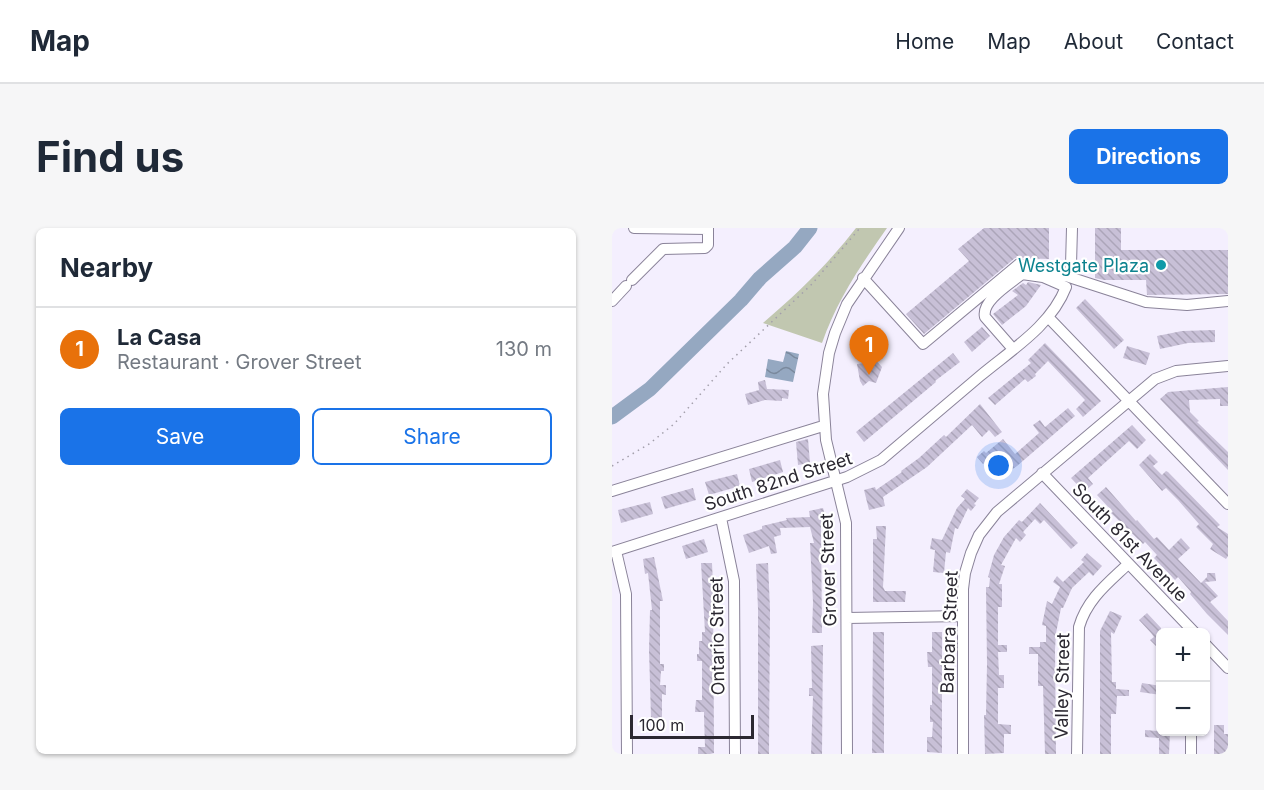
<!DOCTYPE html>
<meta charset="utf-8">
<style>
body{margin:0;font-family:Inter,sans-serif;background:#f6f6f7;color:#1f2937}
.controls{position:absolute;right:18px;bottom:18px;display:grid;overflow:hidden;border-radius:9px;box-shadow:0 2px 4px #0004}
.controls button{width:54px;height:54px;display:grid;place-items:center;padding:0;border:0;border-bottom:2px solid #e0e1e3;background:#fff;color:#1f2937;font:30px sans-serif}
.scale{position:absolute;left:18px;bottom:15px;width:124px;box-sizing:border-box;padding-left:6px;border:3px solid #2b2831;border-top:0;font-size:16px;line-height:21px;white-space:nowrap;color:#2b2831;-webkit-text-stroke:4px #fff;paint-order:stroke}
.you{position:absolute;left:387px;top:238px;width:21px;height:21px;margin:-15px;border:4px solid #fff;border-radius:50%;background:#1a73e8;box-shadow:0 0 0 9px #1a73e833}
.badge{display:grid;place-items:center;width:39px;height:39px;border-radius:50%;background:#1a73e8;color:#fff;font-size:20px;font-weight:700}
.pin{position:absolute;translate:-50% -50px;filter:drop-shadow(0 2px 3px #0008)}
.pin::after{content:'';position:absolute;top:32px;width:21px;height:18px;background:inherit;clip-path:polygon(0 0,100% 0,50% 100%)}
.list{margin:0;padding:0;list-style:none}
h2{display:flex;justify-content:space-between;align-items:center;height:78px;margin:0;padding:0 24px;font-size:26px}
h2 small{font-size:20px;font-weight:400;color:#747a83}
.list li{display:grid;grid-template-columns:39px 1fr auto;gap:18px;align-items:center;box-sizing:border-box;height:84px;padding:0 24px;border-top:2px solid #e0e1e3}
.list b{display:block;font-size:22px;white-space:nowrap}
.list p{margin:0;font-size:20px;white-space:nowrap;color:#747a83}
.list em{font-size:20px;font-style:normal;color:#747a83}
.actions{display:flex;gap:12px;padding:18px 24px}
.actions a{flex:1;padding:14px 0;border:2px solid #1a73e8;border-radius:9px;text-align:center;font-size:21px;color:#1a73e8}
.actions .main{background:#1a73e8;color:#fff}
.map{position:relative;flex:none;width:616px;height:526px;overflow:hidden;border-radius:9px}
header{display:flex;align-items:center;gap:36px;box-sizing:border-box;height:84px;padding:0 30px;background:#fff;border-bottom:2px solid #e0e1e3}
header strong{font-size:28px}
nav{display:flex;gap:33px;margin-inline-start:auto;font-size:21px}
.intro{display:flex;align-items:center;justify-content:space-between;box-sizing:border-box;height:144px;padding:0 36px}
h1{margin:0;font-size:42px}
.button{padding:15px 27px;border-radius:9px;background:#1a73e8;color:#fff;font-size:21px;font-weight:700}
main{display:flex;gap:36px;padding:0 36px}
aside{flex:1;background:#fff;border-radius:9px;box-shadow:0 2px 4px #0004}
.map>svg:first-child{display:block}
.green{fill:#c1c7b0}
.water{fill:url(#water-waves)}
.lines{fill:none;stroke-linecap:round;stroke-linejoin:round}
.river{stroke:#95a8c1;stroke-width:15}
.building{fill:url(#building-back-hatch)}
.minor-casing{stroke:#8a8399;stroke-width:12}
.path{stroke:#a29eaa;stroke-width:1.5;stroke-dasharray:1.5 4.5;stroke-linecap:butt}
.minor{stroke:#fff;stroke-width:10}
.culture-dot{fill:#0f9aa8;stroke:#fff;stroke-width:2}
.labels{text-anchor:middle;dominant-baseline:central;stroke-width:4.5;stroke-linejoin:round;paint-order:stroke}
.culture-label{font-size:18px;fill:#0d838f;stroke:#fff;text-anchor:end}
.street-label{font-size:18px;fill:#2b2831;stroke:#fff}
</style>
<header>
<strong>Map</strong>
<nav><a>Home</a><a>Map</a><a>About</a><a>Contact</a></nav>
</header>
<div class="intro"><h1>Find us</h1><a class="button">Directions</a></div>
<main>
<aside>
<h2>Nearby<small></small></h2>
<ul class="list">
<li><span class="badge" style="background:#e8710a">1</span><div><b>La Casa</b><p>Restaurant · Grover Street</p></div><em>130 m</em></li>
</ul>
<div class="actions"><a class="main">Save</a><a>Share</a></div>
</aside>
<div class="map">
<svg width="616" height="526" viewBox="0 0 616 526">
<defs>
<pattern id="water-waves" width="16" height="10" patternUnits="userSpaceOnUse" patternTransform="scale(1.5)"><rect width="16" height="10" fill="#95a8c1"/><path d="M0 5q4-4 8 0t8 0" fill="none" stroke="#7a899d"/></pattern>
<pattern id="building-back-hatch" width="6" height="6" patternUnits="userSpaceOnUse" patternTransform="scale(1.5)"><rect width="6" height="6" fill="#c8c0d7"/><path d="M-1 5l2 2M0 0l6 6M5-1l2 2" fill="none" stroke="#aca5b9"/></pattern>
</defs>
<rect width="100%" height="100%" fill="#f4effe"/>
<path class="green" d="M244,0H275C249,37 225,72 210,115L151,95C185,66 217,35 244,0Z"/>
<path class="water" d="M174,123L187,126L181,154L153,149L156,131L171,134Z"/>
<g class="lines">
<path class="river" d="M0,189L38,161L129,72L148,50L183,19L198,0"/>
</g>
<path class="building" d="M372,0H437V31L403,30L312,106L294,86L357,33L346,21Z
M483,0H509V22H616V66L535,67L534,52H492L483,50Z
M416,54L429,57L414,78L390,97L381,86L406,67L400,63L411,55L414,57Z
M473,71L512,112L502,121L464,80Z
M370,99L378,108L360,124L352,114Z
M603,102V114L576,115L548,121L545,108L570,103Z
M433,115L489,173L471,189L464,181L473,172L436,133L423,146L424,148L416,154L413,151L383,177L376,170L419,135L416,132Z
M515,118L538,125L534,137L511,130Z
M341,125L348,134L323,153L324,154L252,214L244,204Z
M254,128H260L270,139L264,155L257,153L251,158L248,153L245,136L253,135Z
M153,152L155,161L177,162L176,171L170,170V173L153,172L136,177L133,166L147,162L146,154Z
M616,159V178H608V171L577,172L578,184L587,193L585,194L616,224V242L548,171L556,164Z
M368,176L390,204L383,209L377,202L370,209L360,197L315,239L271,269L273,278L257,282L252,262L263,259L264,262L290,244L289,243L307,230L332,207L334,209Z
M456,180L463,188L405,238L388,250L374,233L371,236L365,229L372,223L374,225L391,211L403,226L427,205L421,197L428,192L433,199Z
M520,197L534,212L525,221L517,213L476,250L481,256L472,264L459,250Z
M196,211L198,235L186,237L184,214Z
M538,226L546,234L541,238L550,247L554,243L556,244L608,297L605,299L616,306V328L614,331L598,321L601,316L584,299L587,296L566,272L554,260L550,263L527,237Z
M168,232L171,244L140,254L137,241Z
M125,246L128,258L97,267L93,254Z
M494,259L524,293L525,292L542,311L545,309L557,322L569,310L578,320L566,331L589,355L595,349V345H603L604,353L593,354L606,368L598,374L616,393V407L595,386L578,366L579,364L566,349L563,352L542,330L545,327L533,314L531,316L499,285L501,284L485,267Z
M81,260L84,272L53,281L49,269Z
M355,261L367,270L362,276L364,277L359,283L356,280L346,301L343,300L338,325L334,324L332,345L321,344L323,322L318,321L320,310L330,312L345,280L353,271L349,268Z
M38,274L41,286L9,295L6,282Z
M428,275L466,315L459,321L432,292L428,296L423,291L411,304L414,307L408,314L404,310L389,337L393,338L387,356H390V379H386V417H395V424H386L387,447H392V460H386V496L399,497V506H392V525L373,526L372,487H374L375,436L374,359H377L378,350L376,349L382,327L392,309L407,292L410,294Z
M211,280L216,297L209,299L210,405H200L201,374L198,315H202L198,299L168,300L169,307L162,309L165,325L159,326L157,318L137,325L131,307L150,301V298L175,292L174,290L198,289L197,283Z
M264,298H274L271,359L273,363H294L293,374H261V311H265Z
M92,311L96,324L74,331L70,318Z
M475,325L490,338L481,348L477,344L460,360L451,380H449L444,405L443,422L444,526H433L431,458H426V426H417V419H428V414H434V398L430,397L435,373L440,376L448,359L441,354L445,348L451,354L472,334L469,332Z
M42,329L51,373H48V436H52V443H49L48,457H54V467L50,466V490H39L37,422L38,382H40L36,345L33,346L31,331Z
M89,335H100L101,357L102,514V525L98,526H86V519H93L92,488V484H83L84,472H90V433H85V426H87V413H90V404H93Z
M156,335L158,381L157,526H146V381L144,336Z
M498,383L510,388L502,406L499,404L500,454H504V461L517,462V468H505L504,486H499V526H488V403Z
M535,385L549,400V423L538,412L542,409L539,405L527,392Z
M261,404H272V525H260Z
M320,404H330V525L315,524V509H320L321,494H318V477H320V439H316L315,424H320Z
M211,417L210,526H199L201,468H197V460H200L199,418Z
M530,455L549,458V467L528,464Z
M602,497H612V506H616V526H602Z
M533,502L558,504L557,526H547V510L533,509Z"/>
<g class="lines">
<g class="minor-casing">
<path id="minor" d="M22,0L96,1
M457,49L459,37L460,0
M251,50L311,116L407,36L457,49L534,74L575,77L616,73
M20,52L51,21L93,20L96,17V0
M0,73L14,58
M436,89L616,276
M430,245L582,404
M0,263L211,198
M109,290L122,353L123,526
M4,323L14,366L15,526
M0,324L235,249L269,232C302,204 335,176 368,148C399,122 439,98 454,59L431,49L410,46C398,56 369,73 373,89L401,121
M235,390L351,388
M594,417L616,440
M579,503V526
M235,526L234,295L214,212L211,166L217,125L223,105L235,76L287,0
M351,526V361L353,345L359,325L367,307L385,284L543,151L564,143L616,138
M465,526L467,399C475,371 496,355 516,336"/>
</g>
<path class="path" d="M0,238L37,216L62,196L115,136L200,56L248,0"/>
<use href="#minor" class="minor"/>
</g>
<circle class="culture-dot" cx="549" cy="37" r="6"/>
<g class="labels">
<g class="culture-label">
<text x="537" y="37">Westgate Plaza</text>
</g>
<g class="street-label">
<text transform="translate(166 253) rotate(-18)">South 82nd Street</text>
<text transform="translate(518 314) rotate(46)">South 81st Avenue</text>
<text transform="translate(216 342) rotate(-92)">Grover Street</text>
<text transform="translate(337 404) rotate(-88)">Barbara Street</text>
<text transform="translate(105 408) rotate(-91)">Ontario Street</text>
<text transform="translate(450 458) rotate(-89)">Valley Street</text>
</g>
</g>
</svg>
<div class="controls">
<button>+</button>
<button>−</button>
</div>
<div class="scale">100 m</div>
<div class="you"></div>
<div class="pin badge" style="left:257px;top:147px;background:#e8710a">1</div>
</div>
</main>
